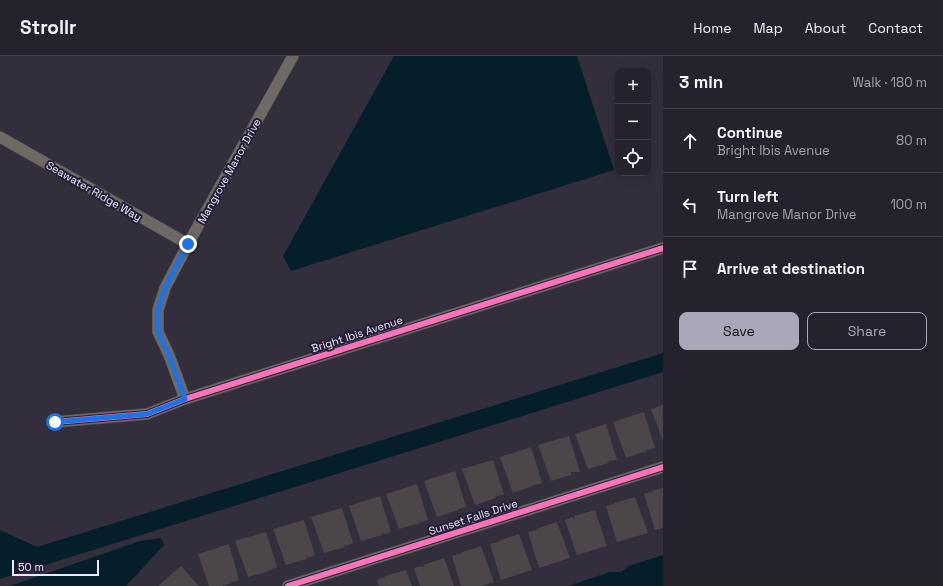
<!DOCTYPE html>
<meta charset="utf-8">
<style>
body{margin:0;font-family:"Space Grotesk",sans-serif;background:#322f39;color:#f1f3f6}
.controls{position:absolute;right:12px;top:12px;display:grid;overflow:hidden;border-radius:8px;box-shadow:0 4px 16px #0002}
.controls button{width:36px;height:36px;display:grid;place-items:center;padding:0;border:0;border-bottom:1px solid #423f49;background:#26222d;color:#f1f3f6;font:20px sans-serif}
.scale{position:absolute;left:12px;bottom:10px;width:87px;box-sizing:border-box;padding-left:4px;border:2px solid #ece8fa;border-top:0;font-size:11px;line-height:14px;white-space:nowrap;color:#ece8fa;-webkit-text-stroke:3px #251e38;paint-order:stroke}
.stop{position:absolute;width:12px;height:12px;margin:-9px;border:3px solid #1a73e8;border-radius:50%;background:#fff}
.stop.end{background:#1a73e8;border-color:#fff;box-shadow:0 1px 4px #0008}
.list{margin:0;padding:0;list-style:none}
h2{display:flex;justify-content:space-between;align-items:center;height:52px;margin:0;padding:0 16px;font-size:17px}
h2 small{font-size:13px;font-weight:400;color:#a4a4aa}
.list li{display:grid;grid-template-columns:26px 1fr auto;gap:12px;align-items:center;box-sizing:border-box;height:64px;padding:0 16px;border-top:1px solid #423f49}
.list b{display:block;font-size:15px;white-space:nowrap}
.list p{margin:0;font-size:13px;white-space:nowrap;color:#a4a4aa}
.list em{font-size:13px;font-style:normal;color:#a4a4aa}
.actions{display:flex;gap:8px;padding:12px 16px}
.actions a{flex:1;padding:9px 0;border:1px solid #aba7b8;border-radius:8px;text-align:center;font-size:14px;color:#aba7b8}
.actions .main{background:#aba7b8;color:#111}
.icon{flex:none;width:22px;height:22px;fill:none;stroke:currentColor;stroke-width:2;stroke-linecap:round;stroke-linejoin:round}
.map{position:relative;flex:none;width:663px;height:530px;overflow:hidden}
header{display:flex;align-items:center;gap:24px;box-sizing:border-box;height:56px;padding:0 20px;background:#26222d;border-bottom:1px solid #423f49}
header strong{font-size:19px}
nav{display:flex;gap:22px;margin-inline-start:auto;font-size:14px}
main{display:flex}
aside{flex:1;background:#26222d}
.map>svg:first-child{display:block}
.water{fill:#041f2a}
.building{fill:#4c4649}
.lines{fill:none;stroke-linecap:round;stroke-linejoin:round}
.street-casing{stroke:#4d4956;stroke-width:12}
.street{stroke:#6e6962;stroke-width:11}
.cycleway-casing{stroke:#251e38;stroke-width:8}
.cycleway{stroke:#fb73b8;stroke-width:6}
.route{stroke:#1a73e8;stroke-width:5}
.labels{text-anchor:middle;dominant-baseline:central;stroke-width:4;stroke-linejoin:round;paint-order:stroke}
.street-label{font-size:11px;fill:#ece8fa;stroke:#251e38}
</style>
<header>
<strong>Strollr</strong>
<nav><a>Home</a><a>Map</a><a>About</a><a>Contact</a></nav>
</header>
<main>
<div class="map">
<svg width="663" height="530" viewBox="0 0 663 530">
<rect width="100%" height="100%" fill="#322e3c"/>
<path class="water" d="M394,0H577L614,114L291,215L283,200Z
M663,297V316L0,523V474L37,491Z
M161,482L164,489L126,530H10L140,485Z
M663,499V530H568L610,516H621L629,510Z"/>
<path class="building" d="M663,349V385L651,353Z
M644,356L655,392L648,394L646,393L647,395L626,402L613,366Z
M606,368L617,404L608,405L609,407L588,413L575,378Z
M569,380L580,416H571V419L551,425L538,389Z
M531,391L542,427L535,429L533,428V430L513,437L500,401Z
M493,404L504,439L495,440L496,442L475,449L462,413Z
M455,415L466,451L459,453L457,452L458,454L437,461L424,425Z
M417,428L428,464L421,466L419,464L420,467L399,473L386,438Z
M663,432V472L655,474L644,438L651,436L653,438L652,435Z
M380,440L391,476L384,478L382,477V479L361,485L349,450Z
M635,441L648,477L617,486L606,450L613,448L615,450L614,447Z
M342,452L353,487L346,490L344,488L345,491L324,497L311,461Z
M595,454L607,490L577,499L565,464L572,461L575,463L574,460Z
M304,464L315,499L308,502L306,500L307,503L286,509L273,473Z
M557,466L570,502L539,512L528,476L535,474L537,475L536,473Z
M266,476L277,511L270,514L268,512L269,515L248,521L235,485Z
M519,478L532,514L501,524L490,488L497,486L499,487L498,485Z
M229,488L239,524L233,526L230,525L231,527L222,530H209L198,498Z
M481,490L494,526L481,530H461L452,500L459,498L461,499L460,497Z
M444,502L454,530H420L414,512L421,510L422,511H424L423,509Z
M181,510L199,530H158Z
M406,514L412,530H379L377,524L384,521L386,523L385,520Z"/>
<g class="lines">
<g class="street-casing">
<path id="street" d="M0,81L188,188
M185,343L169,299L158,276V254L165,232L188,188L293,0
M55,366L147,358L185,343L663,192
M288,530L663,411"/>
</g>
<use href="#street" class="street"/>
<g class="cycleway-casing">
<path id="cycleway" d="M55,366L147,358L185,343L663,192
M288,530L663,411"/>
</g>
<use href="#cycleway" class="cycleway"/>
</g>
<g class="lines">
<path class="route" d="M55,366L147,358L185,343L169,299L158,276V254L165,232L188,188"/>
</g>
<g class="labels">
<g class="street-label">
<text transform="translate(229 115) rotate(-61)">Mangrove Manor Drive</text>
<text transform="translate(94 135) rotate(30)">Seawater Ridge Way</text>
<text transform="translate(357 278) rotate(-18)">Bright Ibis Avenue</text>
<text transform="translate(473 461) rotate(-18)">Sunset Falls Drive</text>
</g>
</g>
</svg>
<div class="controls">
<button>+</button>
<button>−</button>
<button><svg class="icon" aria-label="locate" viewBox="0 0 24 24"><circle cx="12" cy="12" r="6"/><path d="M12 2v4M12 18v4M2 12h4M18 12h4"/></svg></button>
</div>
<div class="scale">50 m</div>
<div class="stop" style="left:55px;top:366px"></div>
<div class="stop end" style="left:188px;top:188px"></div>
</div>
<aside>
<h2>3 min<small>Walk · 180 m</small></h2>
<ul class="list">
<li><svg class="icon" aria-label="ahead" viewBox="0 0 24 24"><path d="M12 20V5M6 11l6-6 6 6"/></svg><div><b>Continue</b><p>Bright Ibis Avenue</p></div><em>80 m</em></li>
<li><svg class="icon" aria-label="left" viewBox="0 0 24 24"><path d="M17 20v-9H6M10 6l-5 5 5 5"/></svg><div><b>Turn left</b><p>Mangrove Manor Drive</p></div><em>100 m</em></li>
<li><svg class="icon" aria-label="arrive" viewBox="0 0 24 24"><path d="M6 21V4h12l-3 4 3 4H6"/></svg><div><b>Arrive at destination</b></div></li>
</ul>
<div class="actions"><a class="main">Save</a><a>Share</a></div>
</aside>
</main>
